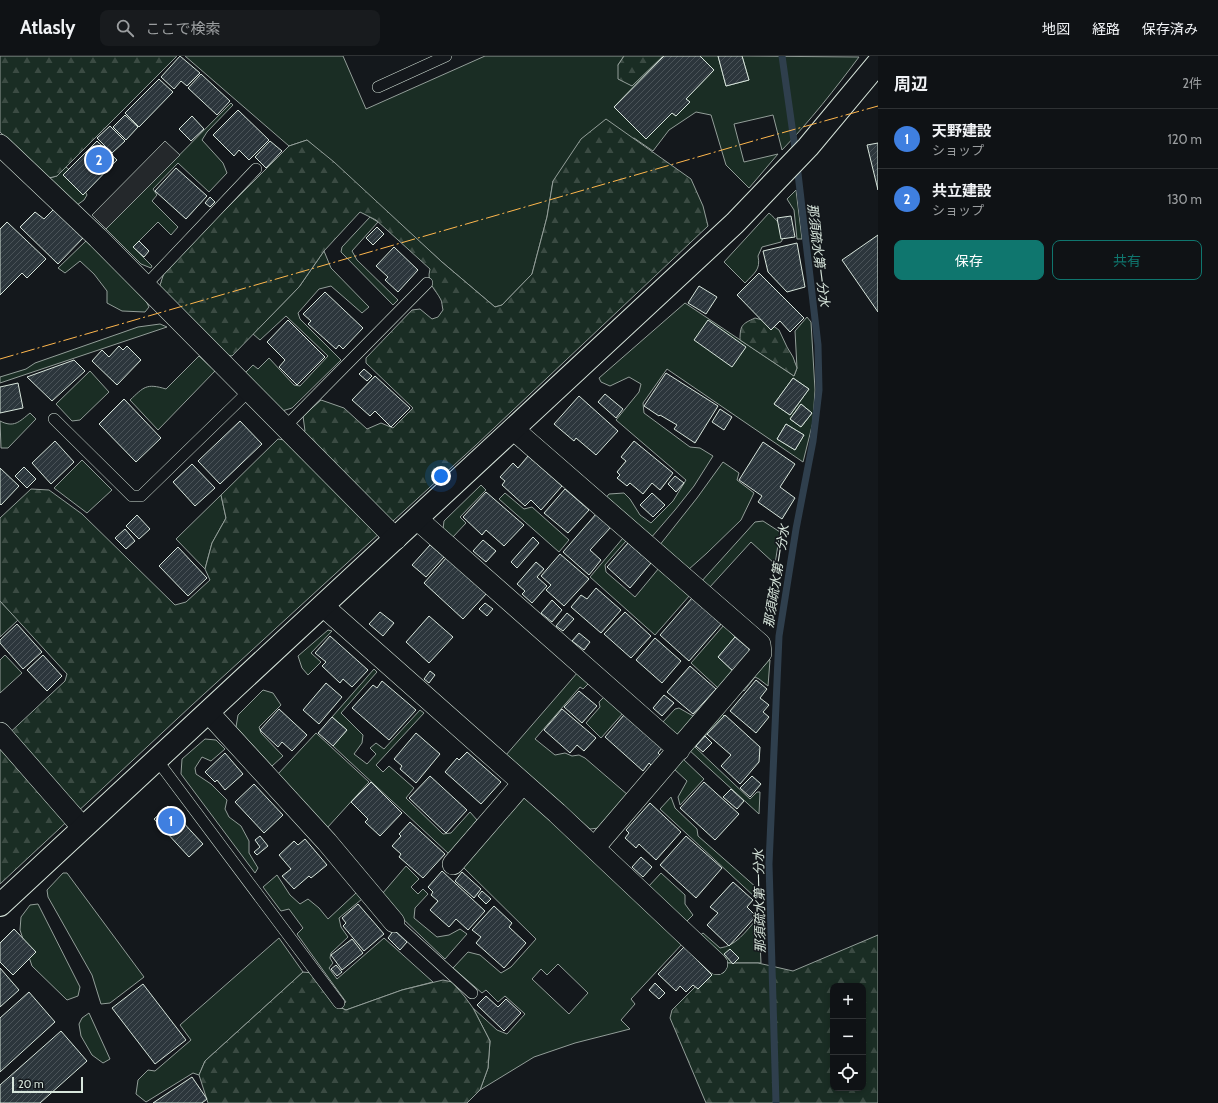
<!DOCTYPE html>
<html lang="ja">
<meta charset="utf-8">
<style>
body{margin:0;font-family:Cabin,"Noto Sans JP",sans-serif;background:#181b1e;color:#f1f3f6}
.controls{position:absolute;right:12px;bottom:12px;display:grid;overflow:hidden;border-radius:8px;box-shadow:0 2px 6px #0003}
.controls button{width:36px;height:36px;display:grid;place-items:center;padding:0;border:0;border-bottom:1px solid #2f3234;background:#0f1215;color:#f1f3f6;font:20px sans-serif}
.scale{position:absolute;left:12px;bottom:10px;width:71px;box-sizing:border-box;padding-left:4px;border:2px solid #d8e6dc;border-top:0;font-size:11px;line-height:14px;white-space:nowrap;color:#d8e6dc;-webkit-text-stroke:3px #14181c;paint-order:stroke}
.you{position:absolute;left:441px;top:420px;width:14px;height:14px;margin:-10px;border:3px solid #fff;border-radius:50%;background:#1a73e8;box-shadow:0 0 0 6px #1a73e833}
.badge{display:grid;place-items:center;width:26px;height:26px;border-radius:50%;background:#0f766e;color:#fff;font-size:13px;font-weight:700}
.pin{position:absolute;translate:-50% -50%;border:2px solid #fff;box-shadow:0 1px 4px #0006}
.list{margin:0;padding:0;list-style:none}
h2{display:flex;justify-content:space-between;align-items:center;height:52px;margin:0;padding:0 16px;font-size:17px}
h2 small{font-size:13px;font-weight:400;color:#9b9ea0}
.list li{display:grid;grid-template-columns:26px 1fr auto;gap:12px;align-items:center;box-sizing:border-box;height:60px;padding:0 16px;border-top:1px solid #2f3234}
.list b{display:block;font-size:15px;white-space:nowrap}
.list p{margin:0;font-size:13px;white-space:nowrap;color:#9b9ea0}
.list em{font-size:13px;font-style:normal;color:#9b9ea0}
.actions{display:flex;gap:8px;padding:12px 16px}
.actions a{flex:1;padding:9px 0;border:1px solid #0f766e;border-radius:8px;text-align:center;font-size:14px;color:#0f766e}
.actions .main{background:#0f766e;color:#fff}
.icon{flex:none;width:22px;height:22px;fill:none;stroke:currentColor;stroke-width:2;stroke-linecap:round;stroke-linejoin:round}
.map{position:relative;flex:none;width:878px;height:1047px;overflow:hidden}
header{display:flex;align-items:center;gap:24px;box-sizing:border-box;height:56px;padding:0 20px;background:#0f1215;border-bottom:1px solid #2f3234}
header strong{font-size:19px}
nav{display:flex;gap:22px;margin-inline-start:auto;font-size:14px}
.search{width:280px;height:36px;background:#181b1e;display:flex;align-items:center;gap:10px;box-sizing:border-box;padding:0 14px;border-radius:8px;color:#9b9ea0;font-size:15px}
main{display:flex}
aside{flex:1;background:#0f1215}
.map>svg:first-child{display:block}
.green{fill:#1a2d24;stroke:#939e99;fill-rule:evenodd}
.forest{fill:url(#forest-firs);stroke:#939e99;fill-rule:evenodd}
.parking{fill:#24282b;stroke:#939e99}
.lines{fill:none;stroke-linecap:round;stroke-linejoin:round}
.stream{stroke:#2f3f4d;stroke-width:7}
.building{fill:url(#building-hatch);stroke:#d8e6dc}
.lane-casing{stroke:#d8e6dc;stroke-width:12}
.street-casing{stroke:#d8e6dc;stroke-width:22}
.secondary-casing{stroke:#d8e6dc;stroke-width:24}
.lane{stroke:#14181c;stroke-width:11}
.street{stroke:#14181c;stroke-width:21}
.secondary{stroke:#14181c;stroke-width:22}
.power{stroke:#ffb74d;stroke-width:1;stroke-dasharray:14 3 2 3;stroke-linecap:butt}
.labels{text-anchor:middle;dominant-baseline:central;stroke-width:3;stroke-linejoin:round;paint-order:stroke}
.water-label{font-size:13px;font-style:italic;fill:#d8e6dc;stroke:#14181c}
</style>
<header>
<strong>Atlasly</strong>
<div class="search"><svg class="icon" aria-label="search" viewBox="0 0 24 24"><circle cx="10" cy="10" r="6"/><path d="M15 15l6 6"/></svg>ここで検索</div>
<nav><a>地図</a><a>経路</a><a>保存済み</a></nav>
</header>
<main>
<div class="map">
<svg width="878" height="1047" viewBox="0 0 878 1047">
<defs>
<pattern id="forest-firs" width="22" height="20" patternUnits="userSpaceOnUse"><rect width="22" height="20" fill="#1a2d24"/><path d="M5 1l3.5 6h-7zM16 11l3.5 6h-7z" fill="#3b4b43"/></pattern>
<pattern id="building-hatch" width="6" height="6" patternUnits="userSpaceOnUse"><rect width="6" height="6" fill="#2c363c"/><path d="M-1 1l2-2M0 6l6-6M5 7l2-2" fill="none" stroke="#4a5358"/></pattern>
</defs>
<rect width="100%" height="100%" fill="#14181c"/>
<path class="green" d="M185,0H343L366,53L485,0H624L618,9L632,30L663,0H664L614,51L646,83L672,57L676,60L690,46L686,43L714,14L700,0H718L726,30L749,24L742,0L859,1C835,33 810,65 782,94L773,59L734,68L744,106L778,98L749,132L726,109L711,59L696,56L669,74L653,95L634,82L553,125L547,161L532,218L502,249L495,251L442,206L307,84L289,90Z
M231,47L233,49L207,76L202,84L223,107L227,117L209,136L178,107L153,133L157,139L152,145L178,171L171,179L158,166L133,191L152,210L151,212L141,208L106,173Z
M66,111C77,120 81,126 87,139L84,144L77,149L49,122L57,120Z
M796,134L802,183H797L794,154L787,143Z
M769,157C776,163 782,170 785,179L781,186L762,191L758,200C761,214 754,217 745,227L724,206Z
M370,161L378,166L352,195L357,204L398,244L393,249L341,196L342,191Z
M87,184L145,243L149,251L145,256L122,255L107,247V235L94,218L80,205L65,217L58,212Z
M324,195L331,212L369,251L362,257L331,230L319,233L298,257L300,263L341,304L292,352L282,355L243,319L253,309L258,313L269,302L294,329L300,330L328,300L286,260L260,284L253,278L299,231Z
M685,247L794,320L797,312L795,275L807,261L811,266L815,334L813,366L803,406L667,313L643,347L644,357L690,391L700,392L713,400L694,430L675,454L650,483L604,444L609,438L624,437L630,443L640,459L651,467L673,445L686,424L616,364L639,336L641,328L629,321L610,330L601,326L599,322ZM793,322L809,333L790,359L774,348ZM801,348L812,357L801,371L790,363ZM786,368L804,379L795,394L777,383Z
M160,268L167,271L0,327V321L26,313L35,307L138,271Z
M199,300L215,315L158,374L130,344C144,331 146,327 166,333Z
M90,315L109,336L80,364L72,365L56,348Z
M30,357L36,363L8,392H1L0,365C14,372 19,366 30,357Z
M82,404L112,434L87,457L54,432Z
M723,406L739,417L737,424L754,437L741,464L707,497L688,514L659,490L697,442Z
M481,429L486,434L460,461L466,467L452,482L443,473L444,465Z
M505,437L524,453L532,451L569,484L559,496L499,443Z
M221,439L226,462L212,487L205,513L176,483Z
M763,465L780,476L775,508L751,486L709,532L700,527L755,466Z
M623,482L626,485L605,509L606,516L635,541L659,512L690,539L655,579L590,521Z
M0,545L18,564L0,581Z
M724,569L735,581L718,601L734,616L679,682L662,667L675,653L679,652L693,660L718,632L691,607Z
M328,574L332,575L311,597L321,606L308,619L302,612L298,600Z
M5,599L22,617L0,637V604Z
M767,601L770,604L768,630L759,623L755,621L744,635L740,632Z
M374,613L377,616L341,657L363,679L362,687L354,698L367,708L376,698L370,692L376,687L384,693L420,654L424,657L376,709L383,716L389,710L414,732L406,742L443,778L451,777L470,756L477,764L449,798L333,690L347,674L332,661Z
M578,616L590,626L583,633L580,631L535,683L555,699L565,697L572,700L579,699L585,702L628,739L599,772L590,773L506,699Z
M263,634L273,637L281,649L259,671L261,677L283,700L272,710L236,671L238,659Z
M605,640L624,656L601,682L586,667L600,651L599,646Z
M720,656L724,660L695,691L750,743L757,736H760L759,758L688,693Z
M316,677L369,726L327,772L278,718Z
M205,683L216,684L225,693L211,705L202,701L195,712L196,718L211,728L227,744L225,753L229,761L241,770L249,785V797L258,812L255,817L181,718L182,703Z
M682,702L704,723L680,749L678,741L687,725L673,712Z
M528,741L683,887L631,943L635,948L621,964L630,973L575,987L534,1001L480,1034L488,1012L490,985L473,952L497,974L507,978L525,958L505,940L498,946L486,934L482,937L453,912L468,896L480,899L501,917L511,911L536,883L463,811L522,742ZM558,908L588,937L569,958L532,923L541,913L547,919Z
M671,741L675,752L697,773L698,780L757,832V843L660,753Z
M406,810L419,823L411,831L418,838L423,833L428,838L415,852L414,862L437,881L449,879L460,873L467,878L445,903L400,860L382,838Z
M63,817H67L144,921L110,947L101,948L92,919L48,841L47,834Z
M661,817L685,839V848L693,859L686,866L648,831Z
M277,819L290,839L300,848L308,843L319,852L328,863L356,837L362,843L339,862L341,871L348,881L331,897L330,902L333,907L329,912L337,923L384,882L433,926L402,934L346,954L339,951L346,946L297,878L303,872L289,853L281,855L263,831Z
M38,848L80,931L78,940L67,944L32,910L20,874L21,861L30,849Z
M756,864H759L761,907H725L698,881L703,877L720,892C736,890 746,875 756,864Z
M279,882L303,916L205,1005L199,1019L193,1017L146,1046L136,1038L138,1024L148,1014L155,1015L191,984L180,969Z
M89,957L110,1003L103,1007L92,999L81,980L79,968L82,962Z"/>
<path class="forest" d="M0,0H177L57,120L49,122L0,76Z
M624,0H663L632,30L618,23V9Z
M606,63L691,123L703,150L708,170L476,389L192,649L0,828V683H3L65,625L67,618L0,545V462L31,433L49,434L82,458L175,549L186,546L210,524L205,513L212,487L226,462L221,439L278,383L291,385L305,375L303,360L321,344L344,352L367,373L381,367L393,372L413,352L366,307V302L412,254L420,253L432,263L438,261L443,254C442,250 442,246 441,244C435,232 426,228 430,213L376,164L360,156L324,195L299,231L232,300L224,299L159,232L165,214L289,90L307,84L334,106L442,206L495,251L502,249L532,218L547,161L553,125L581,83Z
M755,262L766,265L779,274L787,291L793,301L797,312L794,320L740,284C740,269 742,268 755,262Z
M878,879V1047H706L670,962L672,954L712,914L725,907H758L793,915ZM833,930H863V1032H833Z
M303,916L313,917L339,951L346,954L402,934L443,924L452,926L465,941L473,952L490,985L488,1012L480,1034L467,1047H208L199,1019L205,1005Z"/>
<path class="parking" d="M165,85L180,99L106,173L92,159Z"/>
<g class="lines">
<path class="stream" d="M782,0L796,99
M776,1047L769,808L779,580L796,473L813,385L819,334L818,289L797,109"/>
</g>
<path class="building" d="M180,0L200,17L187,30L181,25L174,33L161,21Z
M664,0H700L714,14L686,43L690,46L676,60L672,57L646,83L614,51Z
M718,0H742L749,24L726,30Z
M201,18L230,45L217,59L188,32Z
M159,23L173,36L139,71L125,57Z
M238,54L269,84L249,104L239,94L234,100L213,79Z
M125,59L138,71L126,84L113,71Z
M192,60L204,73L191,85L179,73Z
M110,70L125,85L112,97L97,82Z
M97,85L117,104L83,139L63,119Z
M270,85L282,95L266,112L255,101Z
M878,87V134L867,89Z
M176,112L207,140L186,163L155,135Z
M210,141L215,146L210,151L205,147Z
M54,153L84,181L58,208L20,171L35,156L44,163Z
M791,160L795,181L781,183L777,162Z
M7,166L46,203L27,222L22,217L0,239V173Z
M377,171L384,178L373,189L366,182Z
M878,179V256L842,204Z
M139,185L149,195L144,201L133,191Z
M797,187L805,231L787,236L768,216L763,195Z
M394,191L418,214L398,236L385,224L388,221L376,210Z
M759,217L804,262L790,276L780,265L771,274L737,239Z
M699,230L717,241L706,258L688,247Z
M325,236L363,272L343,293L339,289L336,293L308,268L311,265L303,258Z
M288,264L325,301L297,329L279,311L285,304L267,286Z
M708,264L746,291L732,311L694,284Z
M119,290L123,294L127,290L141,304L117,329L92,305L102,294L109,301Z
M74,304L85,315L52,345L27,321Z
M364,313L372,320L367,325L359,318Z
M666,317L718,350L695,387L674,373L677,369L660,359L659,360L644,350Z
M375,320L410,352L391,371L375,355L370,360L352,344Z
M793,322L809,333L790,359L774,348Z
M18,327L23,352L0,357V331Z
M605,338L623,353L616,362L598,346Z
M579,340L618,375L596,399L576,382L574,385L554,368Z
M124,343L161,382L136,406L99,368Z
M801,348L812,357L801,371L790,363Z
M720,353L732,361L724,374L712,366Z
M240,365L262,388L220,428L198,405Z
M786,368L804,379L795,394L777,383Z
M55,385L74,406L51,428L32,407Z
M634,385L673,417L660,434L652,427L643,438L630,427L627,430L617,422L620,419L617,416L626,405L621,401Z
M763,386L795,408L780,431L795,442L782,463L758,446L762,440L739,424Z
M528,400L562,430L541,454L531,444L525,450L502,429L505,425L500,421L513,407L518,412Z
M192,408L215,432L195,450L173,426Z
M24,411L36,423L27,432L15,420Z
M0,412L19,430L1,449L0,448Z
M675,420L684,427L676,436L668,428Z
M565,433L589,454L568,477L544,457Z
M486,436L524,469L504,490L486,474L482,479L463,461Z
M652,437L665,449L653,461L640,449Z
M596,458L611,471L590,494L601,504L589,519L563,496Z
M137,459L150,473L139,483L126,470Z
M125,473L135,485L126,493L115,482Z
M533,481L539,487L517,512L511,506Z
M483,484L496,495L486,506L473,495Z
M628,487L651,507L630,532L607,511Z
M430,489L444,501L426,521L412,509Z
M178,491L207,522L188,540L159,510Z
M560,498L589,523L564,550L546,534L551,529L541,520Z
M447,501L487,537L463,563L424,527Z
M536,506L544,513L537,521L547,530L532,547L522,538L525,535L517,528Z
M596,532L621,554L601,577L571,551L581,539L587,543Z
M692,542L722,567L689,605L660,579Z
M552,544L562,554L552,566L541,557Z
M485,547L493,553L487,560L479,553Z
M380,556L394,567L383,580L369,568Z
M625,556L651,580L631,602L604,578Z
M567,557L574,563L563,575L556,570Z
M429,560L453,581L429,607L406,586Z
M17,568L42,596L23,613L0,587V584Z
M579,577L590,586L584,594L572,585Z
M330,580L368,614L352,631L343,623L340,627L322,610L326,606L315,597Z
M735,581L749,593L750,599L734,616L718,601Z
M655,582L681,605L662,627L636,604Z
M43,599L62,620L47,635L27,614Z
M690,610L716,633L693,658L667,636Z
M430,615L435,619L429,627L424,623Z
M756,624L767,633L760,642L769,649L763,656L769,661L756,677L730,655Z
M382,625L416,654L389,684L352,652L373,629L377,632Z
M326,627L342,641L319,668L303,654Z
M579,635L597,650L582,667L564,651Z
M664,639L674,647L662,660L653,652Z
M279,653L307,679L292,695L282,686L278,691L260,674Z
M562,653L596,682L584,695L577,689L570,697L544,674Z
M624,659L662,692L658,697L661,700L652,710L649,707L643,715L605,681Z
M725,659L760,691L759,706L740,728L721,710L731,699L707,678Z
M332,661L347,674L333,690L318,677Z
M416,677L440,698L416,727L400,713L402,710L394,703Z
M705,680L712,687L703,696L696,690Z
M467,696L501,726L481,748L445,716L457,702L459,704Z
M225,697L243,718L225,734L217,724L215,726L205,716Z
M430,720L467,754L446,777L409,742Z
M752,720L761,728L750,741L740,732Z
M371,726L402,757L380,780L365,766L368,763L351,746Z
M704,726L739,758L715,784L680,752Z
M254,728L283,759L264,777L235,746Z
M731,733L744,745L737,753L723,741Z
M650,747L681,776L656,804L639,788L636,792L625,782L629,777L626,774Z
M168,750L203,788L189,801L154,763Z
M410,766L445,798L423,822L399,801L401,798L392,790L401,780L399,778Z
M260,780L268,790L257,799L254,796L260,791L255,784Z
M686,780L722,812L696,842L660,809Z
M305,783L327,809L311,822L309,820L294,833L282,820L291,813L279,799L294,785L298,789Z
M641,801L652,811L643,821L632,811Z
M442,815L485,855L468,874L456,863L449,871L430,854L438,845L431,839L433,836L428,831Z
M462,816L481,833L474,842L455,825Z
M733,826L753,844L747,851L756,860L729,890L707,869L718,857L710,851Z
M482,835L491,843L486,848L478,840Z
M358,848L384,878L364,895L343,870L346,867L342,862Z
M494,850L512,867L509,871L526,887L504,912L476,887L481,881L472,874Z
M14,873L36,896L13,919L0,906V887Z
M394,874L407,886L400,894L388,882Z
M352,883L363,897L342,914L331,899Z
M684,891L712,919L698,933L693,929L686,936L680,930L676,935L658,918Z
M730,893L739,902L733,908L724,898Z
M336,909L342,916L337,920L331,913Z
M0,912L19,934L0,951Z
M655,927L665,937L659,943L649,934Z
M143,928L186,984L155,1008L112,952Z
M29,936L55,966L0,1016V962Z
M486,940L498,951L506,943L521,957L504,975L477,949Z
M61,975L87,1005L40,1047H0V1029Z
M192,1021L207,1043L202,1047H153Z"/>
<g class="lines">
<g class="lane-casing">
<path id="lane" d="M378,31L446,0
M145,230L256,113
M54,363L132,440H141L249,335
M285,371L427,227
M157,704L339,947
M394,866L472,937"/>
</g>
<g class="street-casing">
<path id="street" d="M0,89L98,182L396,483
M513,373L760,588L761,597L594,792
M417,463L679,694
M323,550L557,757L717,908
M208,656L327,786L394,866
M0,677L83,772
M453,808L523,727"/>
</g>
<g class="secondary-casing">
<path id="secondary" d="M0,849L735,167L808,91L878,7"/>
</g>
<use href="#lane" class="lane"/>
<use href="#street" class="street"/>
<use href="#secondary" class="secondary"/>
<path class="power" d="M0,303L760,83L878,50"/>
</g>
<g class="labels">
<g class="water-label">
<text transform="translate(819 199) rotate(83)">那須疏水第一分水</text>
<text transform="translate(776 520) rotate(-81)">那須疏水第一分水</text>
<text transform="translate(759 845) rotate(-91)">那須疏水第一分水</text>
</g>
</g>
</svg>
<div class="controls">
<button>+</button>
<button>−</button>
<button><svg class="icon" aria-label="locate" viewBox="0 0 24 24"><circle cx="12" cy="12" r="6"/><path d="M12 2v4M12 18v4M2 12h4M18 12h4"/></svg></button>
</div>
<div class="scale">20 m</div>
<div class="you"></div>
<div class="pin badge" style="left:171px;top:765px;background:#3f7fe0">1</div>
<div class="pin badge" style="left:99px;top:104px;background:#3f7fe0">2</div>
</div>
<aside>
<h2>周辺<small>2件</small></h2>
<ul class="list">
<li><span class="badge" style="background:#3f7fe0">1</span><div><b>天野建設</b><p>ショップ</p></div><em>120 m</em></li>
<li><span class="badge" style="background:#3f7fe0">2</span><div><b>共立建設</b><p>ショップ</p></div><em>130 m</em></li>
</ul>
<div class="actions"><a class="main">保存</a><a>共有</a></div>
</aside>
</main>
